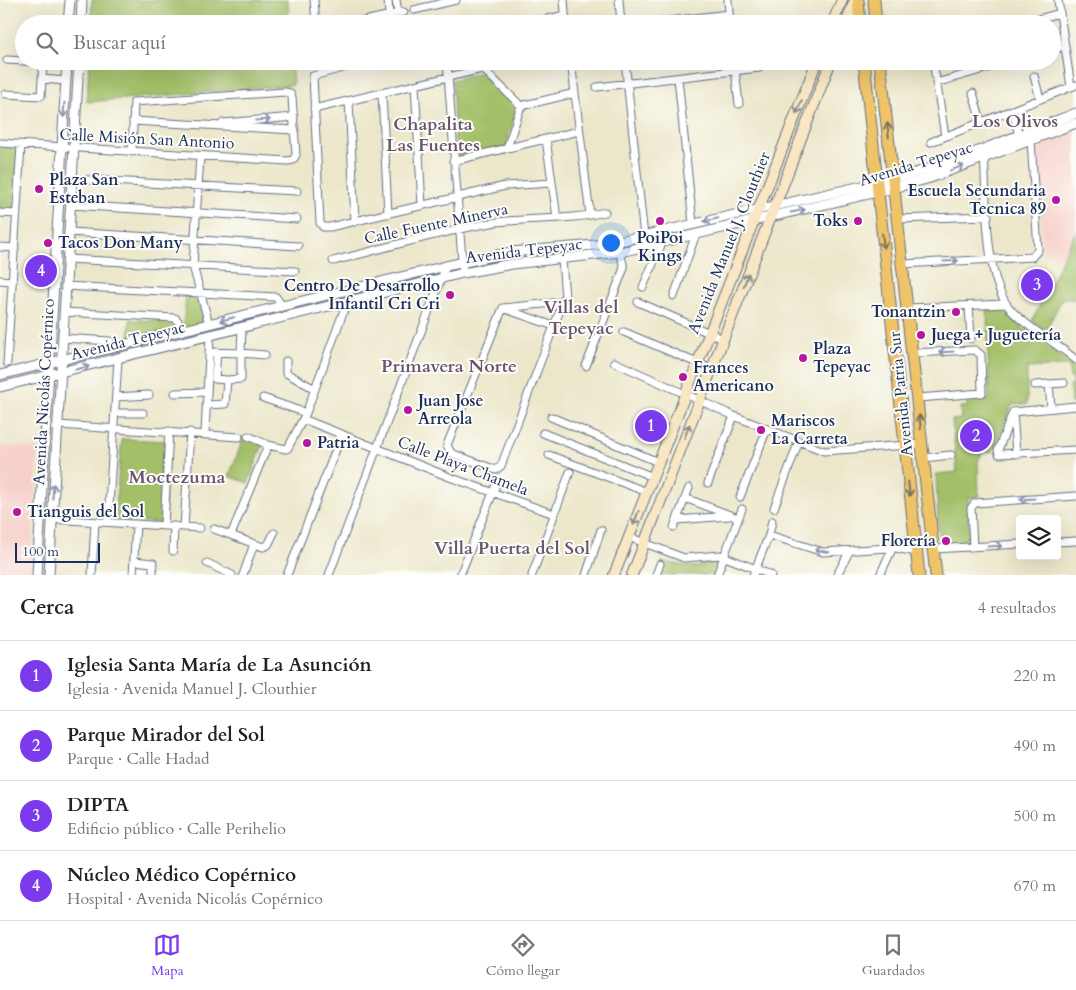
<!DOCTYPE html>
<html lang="es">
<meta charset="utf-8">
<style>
body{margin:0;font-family:Cardo,serif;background:#f6f6f6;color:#222}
.controls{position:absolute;right:15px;bottom:15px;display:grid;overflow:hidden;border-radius:5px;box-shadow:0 5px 20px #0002}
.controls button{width:45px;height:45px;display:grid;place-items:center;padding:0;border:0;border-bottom:1px solid #e0e0e0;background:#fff;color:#222;font:25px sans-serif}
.scale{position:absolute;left:15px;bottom:12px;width:85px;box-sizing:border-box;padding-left:5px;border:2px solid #1b2f5e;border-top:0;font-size:14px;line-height:18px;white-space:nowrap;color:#1b2f5e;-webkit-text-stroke:4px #fdfcf7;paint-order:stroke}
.you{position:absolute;left:610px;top:242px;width:18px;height:18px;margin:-12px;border:4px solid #fff;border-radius:50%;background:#1a73e8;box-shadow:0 0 0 8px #1a73e833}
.badge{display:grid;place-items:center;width:32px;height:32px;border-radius:50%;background:#7c3aed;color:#fff;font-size:16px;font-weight:700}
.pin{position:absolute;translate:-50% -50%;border:2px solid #fff;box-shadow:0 1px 5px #0006}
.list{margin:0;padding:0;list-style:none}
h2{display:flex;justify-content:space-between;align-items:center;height:65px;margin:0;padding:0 20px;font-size:21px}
h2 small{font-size:16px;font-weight:400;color:#767676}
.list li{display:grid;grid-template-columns:32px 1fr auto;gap:15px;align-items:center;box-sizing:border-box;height:70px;padding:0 20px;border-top:1px solid #e0e0e0}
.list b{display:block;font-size:19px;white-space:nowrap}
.list p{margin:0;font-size:16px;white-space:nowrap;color:#767676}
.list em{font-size:16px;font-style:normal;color:#767676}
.icon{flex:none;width:28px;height:28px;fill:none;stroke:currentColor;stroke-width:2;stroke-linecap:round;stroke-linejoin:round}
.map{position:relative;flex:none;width:1076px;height:575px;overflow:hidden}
.search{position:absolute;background:#fff;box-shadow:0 5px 20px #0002;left:15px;right:15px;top:15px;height:55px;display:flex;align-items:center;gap:12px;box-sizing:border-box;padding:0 18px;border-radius:28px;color:#767676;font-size:19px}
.sheet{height:345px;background:#fff}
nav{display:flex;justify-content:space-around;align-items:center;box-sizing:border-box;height:70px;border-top:1px solid #e0e0e0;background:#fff;font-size:14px;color:#767676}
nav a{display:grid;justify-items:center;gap:2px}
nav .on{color:#7c3aed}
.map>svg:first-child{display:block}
.built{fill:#f7d0cb}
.green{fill:#a3c067;stroke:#5f7862}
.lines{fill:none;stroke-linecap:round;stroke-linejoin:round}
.minor-casing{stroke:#646f84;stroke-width:9}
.tertiary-casing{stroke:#646f84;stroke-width:11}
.secondary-casing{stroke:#646f84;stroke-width:12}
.primary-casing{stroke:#646f84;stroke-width:13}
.minor{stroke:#fff;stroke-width:7}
.tertiary{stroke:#fff;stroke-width:9}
.secondary{stroke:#f9e7c3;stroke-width:10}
.primary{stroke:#efc469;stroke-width:11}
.oneway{stroke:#8a8b90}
.oneway2{stroke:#8d97ae}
.oneway3{stroke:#7a7263}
.poi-dot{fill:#b5179e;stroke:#fdfcf7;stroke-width:2}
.labels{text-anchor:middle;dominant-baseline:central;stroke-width:4;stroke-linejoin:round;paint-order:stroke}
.street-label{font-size:16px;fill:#1b2f5e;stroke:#fdfcf7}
.poi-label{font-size:16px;font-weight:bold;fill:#1b2f5e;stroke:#fdfcf7;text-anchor:start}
.neighbourhood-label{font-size:18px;font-weight:bold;fill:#685671;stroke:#fdfcf7}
</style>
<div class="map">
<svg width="1076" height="575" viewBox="0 0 1076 575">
<rect width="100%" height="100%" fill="#fdfcf7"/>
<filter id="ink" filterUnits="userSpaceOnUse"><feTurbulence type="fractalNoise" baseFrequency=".02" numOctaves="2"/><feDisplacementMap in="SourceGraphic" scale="10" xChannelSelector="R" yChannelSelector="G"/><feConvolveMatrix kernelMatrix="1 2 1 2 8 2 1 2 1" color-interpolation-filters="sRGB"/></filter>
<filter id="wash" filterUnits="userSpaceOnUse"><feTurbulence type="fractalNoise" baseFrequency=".0096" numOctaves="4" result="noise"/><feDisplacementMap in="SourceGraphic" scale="20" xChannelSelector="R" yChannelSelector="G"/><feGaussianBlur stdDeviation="1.12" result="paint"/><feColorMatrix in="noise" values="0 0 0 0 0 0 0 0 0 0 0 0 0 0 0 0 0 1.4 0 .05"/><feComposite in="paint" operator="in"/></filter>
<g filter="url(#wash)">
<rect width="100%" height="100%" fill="#ece7ca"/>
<path class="built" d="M1076,132V231L1062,259L1043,251L1037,151L1039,146Z
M0,446L38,448L30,575H0Z"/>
<path class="green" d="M92,0H288L289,24H91Z
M89,61H291L293,85L87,102Z
M481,72L517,107L506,147L456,158L452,80Z
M0,146L18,147L13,212L0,211Z
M1076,231V299H1062L1046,330L1032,321Z
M186,296L197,297L203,323L183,328Z
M1000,306C1021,332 1052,346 1076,369V403H1071L1070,386L1073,385V378H1070L1069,366L1027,368V404L1012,405L993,452H982L978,462L979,496L968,498L969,543L939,544L936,474L957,472L952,420L961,419L960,407H967V401L989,399L987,307Z
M130,320L169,321L174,326V329L129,340Z
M244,437L263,444L248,483L229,476Z
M122,439L168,441L164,523L114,520Z
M723,559L717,575H657L662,562L695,567Z"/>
</g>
<g filter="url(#ink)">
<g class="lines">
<g class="minor-casing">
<path id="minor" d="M314,0L316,24
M388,0L389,15
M396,0L398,13
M564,0L566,24
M619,0L621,24
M728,0L730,24
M1058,0L1071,87
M414,10L456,0
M351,24L404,12
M527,24L565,15
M642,24L729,14
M1020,24L1060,13
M1052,50L1065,46
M7,60L24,61
M369,61L313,76L320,223L323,227H330L505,186L552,183
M447,61L463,273
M571,61L590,215
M625,61L645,246
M734,61L739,104
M933,61L945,136
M483,69L521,106L507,148
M1034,76L1040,99
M678,78L693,224
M42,79L66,81
M936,83L1012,61
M415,85L422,206
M597,87L759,68
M382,93L388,214
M973,93L981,122
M6,94L41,96L43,63L24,61
M349,101L355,222
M521,106L575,93
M1020,107L1027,132
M314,109L516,61
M1012,110L1019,135
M133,121L295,130
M223,123L294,117
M546,139L557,218
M931,142L1076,85
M0,143L288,161L293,160L296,155L292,97L290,93L285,92L134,102L132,152
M984,153C987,195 983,281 1012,311C1031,331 1056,342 1076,360
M200,156L193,266L209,324
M453,161L579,131
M72,179L297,191
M70,205L297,219
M0,213L17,214
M898,219L988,216
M69,232L298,246
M0,247L15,248
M67,259L295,271
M333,261C385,248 438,232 491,223C529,217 568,221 605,212
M902,264L1032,257L1038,250L1031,140
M0,280L13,281
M65,286L276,297L282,306
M643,287L662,243
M674,296L696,234
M638,302L723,339
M969,306L971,339
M503,308L447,445L451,453L496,470L501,466L565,297L562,260
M503,308L563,302
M908,308L1006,304
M505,309L554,326
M64,312L175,318L178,321L181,331
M242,328L241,353L265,355
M624,332L711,369
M62,338L110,341L113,347
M217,352L215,379L227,380
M913,353L975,350L981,355L982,393L918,398
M286,361V373L315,389
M614,362L734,416L824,451L922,444
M7,363L21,145
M586,366L624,268L620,252
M1049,384L1051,408
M1035,385L1064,383
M175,393L206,392
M116,397L149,395
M263,398L306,413
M206,405L225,404L227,380L241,379V353L209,352
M1013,412L998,450L999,454L1076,450
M1013,412L1076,406
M1013,412L1016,454
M115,413H143
M551,417L658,462
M303,419L452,478L554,514
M58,425L239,437
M205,433L210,336
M543,433L653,477
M248,436L268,445L286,449L288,448L306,413L347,302
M549,455L647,492
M924,458L951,455
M708,483L734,416
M740,497L767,429
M685,498L738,518
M774,508L799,441
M51,519L200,528
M677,520L729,516
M108,522L118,359
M164,526L169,431
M184,527L190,432
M674,527L689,488
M214,529L263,547L268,545L274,533
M231,535L268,445
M769,535L823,552L888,548L915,537
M629,537L684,558L720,555L771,575
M1057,542L1076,541
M973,547L971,508L975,503L1076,496
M896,548L916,552
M934,549L1020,544
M173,551L174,526
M134,561L153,563V575
M207,563L232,575
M92,575L95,522
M133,575L136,524
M243,575L254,544
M287,575L342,434
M329,575L446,266
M460,575L496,485
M532,575L570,472
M586,575L601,530
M656,575L660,564
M717,575L742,509
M753,575L769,535L772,521
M837,575L849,552
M880,575L893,547"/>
</g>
<g class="tertiary-casing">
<path id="tertiary" d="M68,24L70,0
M81,24L82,0
M0,375L446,266L511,252L607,244L893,179L940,166L1076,113
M0,387L463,273L512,264L620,252L894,188L930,178L1076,123
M37,575L67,61
M49,575L79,61"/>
</g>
<g class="secondary-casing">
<path id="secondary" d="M832,24L842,0
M846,24L855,0
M614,575L817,61
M632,575L831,61"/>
</g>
<g class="primary-casing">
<path id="primary" d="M858,0L860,24
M874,0L876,24
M864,61L919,575
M880,61L936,575"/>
</g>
<use href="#minor" class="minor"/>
<use href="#tertiary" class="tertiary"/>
<use href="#secondary" class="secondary"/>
<use href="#primary" class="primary"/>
</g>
<defs><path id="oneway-shaft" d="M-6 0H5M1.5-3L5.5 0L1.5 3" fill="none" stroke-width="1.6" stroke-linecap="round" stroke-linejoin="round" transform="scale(1.25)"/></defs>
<g class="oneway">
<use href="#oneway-shaft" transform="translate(799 107) rotate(112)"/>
<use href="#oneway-shaft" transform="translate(746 280) rotate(-69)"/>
<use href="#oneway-shaft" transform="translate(687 431) rotate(-69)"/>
<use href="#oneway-shaft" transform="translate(636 518) rotate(111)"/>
</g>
<g class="oneway2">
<use href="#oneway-shaft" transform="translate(64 110) rotate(93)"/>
<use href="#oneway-shaft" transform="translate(263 120) rotate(-4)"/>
<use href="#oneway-shaft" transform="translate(957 168) rotate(-20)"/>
<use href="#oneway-shaft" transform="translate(798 211) rotate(-12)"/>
<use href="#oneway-shaft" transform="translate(711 220) rotate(167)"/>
<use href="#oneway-shaft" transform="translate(951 261) rotate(-3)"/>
<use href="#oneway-shaft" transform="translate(227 319) rotate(166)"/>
<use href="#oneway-shaft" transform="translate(946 352) rotate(177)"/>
<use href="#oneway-shaft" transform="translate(82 368) rotate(-14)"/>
<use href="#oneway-shaft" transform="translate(53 491) rotate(-86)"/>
<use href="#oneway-shaft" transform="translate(1027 499) rotate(176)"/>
<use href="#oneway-shaft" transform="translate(995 546) rotate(-3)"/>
<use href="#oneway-shaft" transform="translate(822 551) rotate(-171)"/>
</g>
<g class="oneway3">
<use href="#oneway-shaft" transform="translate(888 130) rotate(-96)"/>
<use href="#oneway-shaft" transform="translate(883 241) rotate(84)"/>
<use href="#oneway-shaft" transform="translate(920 422) rotate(-96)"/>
<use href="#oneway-shaft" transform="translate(909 489) rotate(84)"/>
</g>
</g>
<g class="poi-dot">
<circle cx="39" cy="189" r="5"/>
<circle cx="1056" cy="200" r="5"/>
<circle cx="660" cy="221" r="5"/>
<circle cx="858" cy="221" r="5"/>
<circle cx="48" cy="243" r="5"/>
<circle cx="450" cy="295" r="5"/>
<circle cx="956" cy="312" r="5"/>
<circle cx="921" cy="335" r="5"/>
<circle cx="803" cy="358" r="5"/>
<circle cx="683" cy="377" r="5"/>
<circle cx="408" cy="410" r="5"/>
<circle cx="761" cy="430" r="5"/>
<circle cx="307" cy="443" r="5"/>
<circle cx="17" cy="512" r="5"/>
<circle cx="946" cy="541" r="5"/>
</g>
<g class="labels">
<g class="street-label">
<text transform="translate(147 139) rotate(3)">Calle Misión San Antonio</text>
<text transform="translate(916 164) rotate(-17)">Avenida Tepeyac</text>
<text transform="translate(436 224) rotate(-12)">Calle Fuente Minerva</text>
<text transform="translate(729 243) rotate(-68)">Avenida Manuel J. Clouthier</text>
<text transform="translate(524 251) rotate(-7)">Avenida Tepeyac</text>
<text transform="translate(128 341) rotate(-14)">Avenida Tepeyac</text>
<text transform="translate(44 392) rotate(-87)">Avenida Nicolás Copérnico</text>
<text transform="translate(901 394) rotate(-96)">Avenida Patria Sur</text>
<text transform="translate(463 466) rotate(21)">Calle Playa Chamela</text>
</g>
<g class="poi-label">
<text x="49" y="180">Plaza San<tspan x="49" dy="18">Esteban</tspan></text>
<text x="1046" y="191" text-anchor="end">Escuela Secundaria<tspan x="1046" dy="18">Tecnica 89</tspan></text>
<text x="848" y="221" text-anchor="end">Toks</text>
<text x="660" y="238" text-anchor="middle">PoiPoi<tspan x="660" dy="18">Kings</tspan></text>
<text x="58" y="243">Tacos Don Many</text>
<text x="440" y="286" text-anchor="end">Centro De Desarrollo<tspan x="440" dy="18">Infantil Cri Cri</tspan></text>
<text x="946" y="312" text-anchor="end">Tonantzin</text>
<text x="931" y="335">Juega + Juguetería</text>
<text x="813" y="349">Plaza<tspan x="813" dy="18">Tepeyac</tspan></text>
<text x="693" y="368">Frances<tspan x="693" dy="18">Americano</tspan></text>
<text x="418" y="401">Juan Jose<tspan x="418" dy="18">Arreola</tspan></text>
<text x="771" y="421">Mariscos<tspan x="771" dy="18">La Carreta</tspan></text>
<text x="317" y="443">Patria</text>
<text x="27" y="512">Tianguis del Sol</text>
<text x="936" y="541" text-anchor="end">Florería</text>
</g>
<g class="neighbourhood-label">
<text x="1015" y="121">Los Olivos</text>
<text x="433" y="124">Chapalita<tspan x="433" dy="21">Las Fuentes</tspan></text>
<text x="581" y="307">Villas del<tspan x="581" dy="21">Tepeyac</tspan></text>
<text x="449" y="366">Primavera Norte</text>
<text x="177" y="477">Moctezuma</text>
<text x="512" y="548">Villa Puerta del Sol</text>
</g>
</g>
</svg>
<div class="controls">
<button><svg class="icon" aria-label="layers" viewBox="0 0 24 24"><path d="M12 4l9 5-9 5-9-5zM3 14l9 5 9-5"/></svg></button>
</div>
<div class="scale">100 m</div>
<div class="you"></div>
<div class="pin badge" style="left:651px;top:426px">1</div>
<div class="pin badge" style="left:976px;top:436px">2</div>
<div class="pin badge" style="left:1037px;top:285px">3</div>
<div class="pin badge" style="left:41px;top:271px">4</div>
<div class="search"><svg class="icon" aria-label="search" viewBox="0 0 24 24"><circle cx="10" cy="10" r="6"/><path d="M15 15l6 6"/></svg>Buscar aquí</div>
</div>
<section class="sheet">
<h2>Cerca<small>4 resultados</small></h2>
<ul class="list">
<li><span class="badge">1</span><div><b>Iglesia Santa María de La Asunción</b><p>Iglesia · Avenida Manuel J. Clouthier</p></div><em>220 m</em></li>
<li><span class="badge">2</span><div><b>Parque Mirador del Sol</b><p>Parque · Calle Hadad</p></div><em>490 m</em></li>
<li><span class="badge">3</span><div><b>DIPTA</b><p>Edificio público · Calle Perihelio</p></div><em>500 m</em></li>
<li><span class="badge">4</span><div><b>Núcleo Médico Copérnico</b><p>Hospital · Avenida Nicolás Copérnico</p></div><em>670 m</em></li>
</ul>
</section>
<nav>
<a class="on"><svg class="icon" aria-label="map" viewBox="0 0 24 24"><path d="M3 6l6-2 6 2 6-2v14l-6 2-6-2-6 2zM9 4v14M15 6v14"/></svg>Mapa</a>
<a><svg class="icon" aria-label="directions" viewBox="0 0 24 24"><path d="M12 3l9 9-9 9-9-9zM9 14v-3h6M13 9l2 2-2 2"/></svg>Cómo llegar</a>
<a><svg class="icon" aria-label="saved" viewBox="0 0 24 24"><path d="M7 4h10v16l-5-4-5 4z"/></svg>Guardados</a>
</nav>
